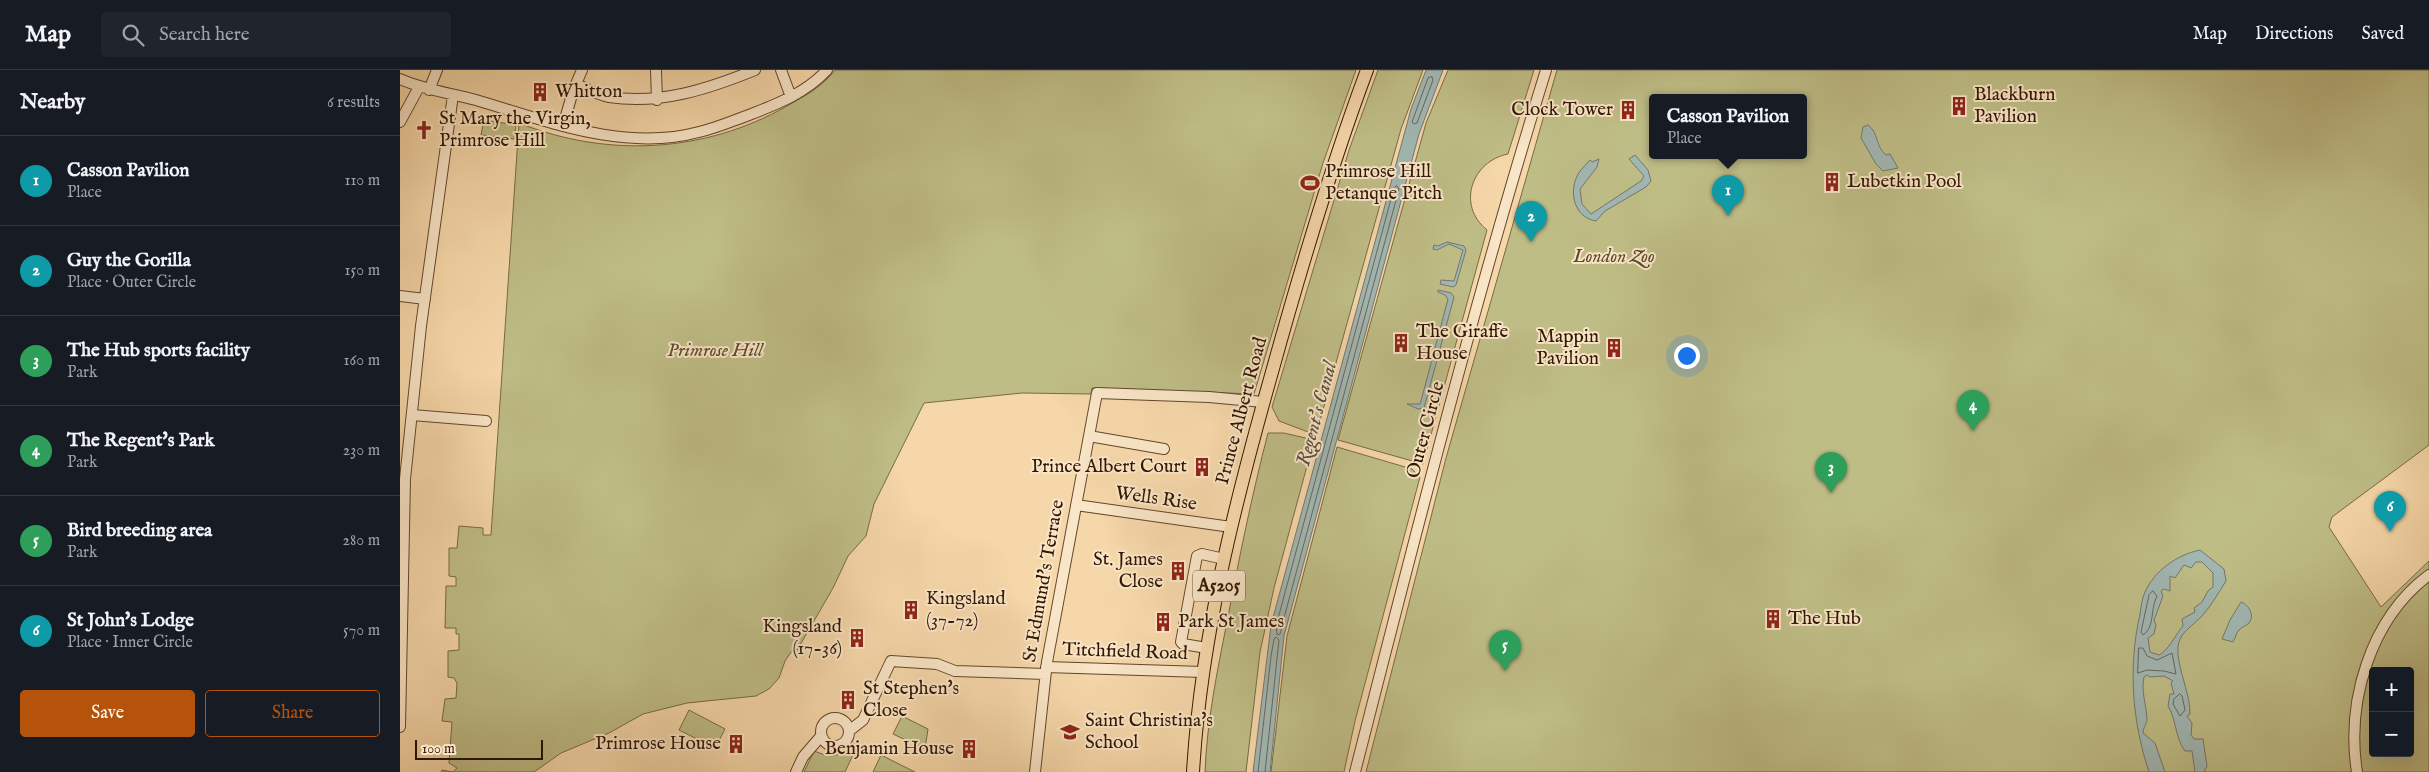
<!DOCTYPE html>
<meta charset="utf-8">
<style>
body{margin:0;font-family:"IM FELL English",serif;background:#20242c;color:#f1f3f6}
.controls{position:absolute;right:15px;bottom:15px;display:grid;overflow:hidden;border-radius:5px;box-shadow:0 5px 20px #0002}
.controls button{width:45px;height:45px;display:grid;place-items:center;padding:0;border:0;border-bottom:1px solid #363941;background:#171b24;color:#f1f3f6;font:25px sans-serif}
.scale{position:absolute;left:15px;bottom:12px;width:128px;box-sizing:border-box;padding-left:5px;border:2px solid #311702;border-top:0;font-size:14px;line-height:18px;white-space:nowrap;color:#311702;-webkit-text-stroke:4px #f9e5c7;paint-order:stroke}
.you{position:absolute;left:1286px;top:285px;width:18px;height:18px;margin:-12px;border:4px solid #fff;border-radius:50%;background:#1a73e8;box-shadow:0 0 0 8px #1a73e833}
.badge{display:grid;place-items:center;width:32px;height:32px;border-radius:50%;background:#b45309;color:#fff;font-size:16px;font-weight:700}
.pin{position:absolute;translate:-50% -41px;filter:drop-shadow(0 1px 2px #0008)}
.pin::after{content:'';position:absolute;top:26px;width:18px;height:15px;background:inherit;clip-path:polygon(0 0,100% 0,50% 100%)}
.popup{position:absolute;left:1249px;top:24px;width:158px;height:65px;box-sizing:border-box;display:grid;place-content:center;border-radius:5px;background:#171b24;filter:drop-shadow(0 1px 4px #0005);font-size:16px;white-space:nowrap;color:#9ea1a6}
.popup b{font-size:19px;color:#f1f3f6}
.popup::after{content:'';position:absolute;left:50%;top:100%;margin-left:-10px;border:10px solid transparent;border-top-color:#171b24}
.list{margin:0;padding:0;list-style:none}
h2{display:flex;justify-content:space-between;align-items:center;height:65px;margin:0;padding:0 20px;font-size:21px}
h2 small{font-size:16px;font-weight:400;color:#9ea1a6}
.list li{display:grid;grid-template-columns:32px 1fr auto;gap:15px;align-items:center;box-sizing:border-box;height:90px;padding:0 20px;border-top:1px solid #363941}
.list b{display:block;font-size:19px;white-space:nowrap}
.list p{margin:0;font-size:16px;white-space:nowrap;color:#9ea1a6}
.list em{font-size:16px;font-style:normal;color:#9ea1a6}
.actions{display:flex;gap:10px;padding:15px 20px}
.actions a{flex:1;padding:11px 0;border:1px solid #b45309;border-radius:5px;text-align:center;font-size:18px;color:#b45309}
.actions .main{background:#b45309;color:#fff}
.icon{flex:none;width:28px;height:28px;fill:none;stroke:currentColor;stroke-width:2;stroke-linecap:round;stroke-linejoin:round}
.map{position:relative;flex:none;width:2029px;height:702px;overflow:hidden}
header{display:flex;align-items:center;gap:30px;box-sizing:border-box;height:70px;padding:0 25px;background:#171b24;border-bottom:1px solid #363941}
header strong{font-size:24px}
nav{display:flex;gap:28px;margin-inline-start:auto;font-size:18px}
.search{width:350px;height:45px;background:#20242c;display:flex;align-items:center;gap:12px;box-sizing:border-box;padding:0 18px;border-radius:5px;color:#9ea1a6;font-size:19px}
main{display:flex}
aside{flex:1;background:#171b24}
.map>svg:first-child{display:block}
.green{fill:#bfbd86;stroke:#786a44;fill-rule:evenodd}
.water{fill:#a1b7b3;stroke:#74776c;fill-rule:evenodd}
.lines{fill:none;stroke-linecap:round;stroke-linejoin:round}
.shore{stroke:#69675a;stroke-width:1}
.minor-casing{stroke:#62472c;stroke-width:12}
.major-casing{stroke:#311702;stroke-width:14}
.minor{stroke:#f9e5c7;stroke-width:10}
.major{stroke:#f6d7a9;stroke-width:12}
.labels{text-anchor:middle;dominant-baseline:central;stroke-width:4;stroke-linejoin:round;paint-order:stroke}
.shield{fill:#f9e5c7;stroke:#6d553d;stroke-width:1}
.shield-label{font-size:18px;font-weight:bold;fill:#311702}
.poi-label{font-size:19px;fill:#311702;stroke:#f9e5c7;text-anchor:start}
.park-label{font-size:19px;font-style:italic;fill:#5c492a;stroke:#f9e5c7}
.street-label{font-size:19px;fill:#311702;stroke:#f9e5c7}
.water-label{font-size:20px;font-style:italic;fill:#584f40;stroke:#f9e5c7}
</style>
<header>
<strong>Map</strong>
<div class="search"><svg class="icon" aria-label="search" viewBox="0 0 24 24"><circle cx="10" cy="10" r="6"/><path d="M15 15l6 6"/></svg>Search here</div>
<nav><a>Map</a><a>Directions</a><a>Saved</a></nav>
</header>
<main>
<aside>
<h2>Nearby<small>6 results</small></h2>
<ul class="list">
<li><span class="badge" style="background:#0f9aa8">1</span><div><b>Casson Pavilion</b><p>Place</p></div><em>110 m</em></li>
<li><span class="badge" style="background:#0f9aa8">2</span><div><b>Guy the Gorilla</b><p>Place · Outer Circle</p></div><em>150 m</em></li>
<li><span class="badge" style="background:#2e9e5b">3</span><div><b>The Hub sports facility</b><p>Park</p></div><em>160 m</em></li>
<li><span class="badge" style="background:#2e9e5b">4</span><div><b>The Regent's Park</b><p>Park</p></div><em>230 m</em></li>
<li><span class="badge" style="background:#2e9e5b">5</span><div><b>Bird breeding area</b><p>Park</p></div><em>280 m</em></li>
<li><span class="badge" style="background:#0f9aa8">6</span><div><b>St John's Lodge</b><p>Place · Inner Circle</p></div><em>570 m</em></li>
</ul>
<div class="actions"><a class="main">Save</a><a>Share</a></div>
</aside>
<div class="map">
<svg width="2029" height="702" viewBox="0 0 2029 702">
<rect width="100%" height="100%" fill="#f6d7a9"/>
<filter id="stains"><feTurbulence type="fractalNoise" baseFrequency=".004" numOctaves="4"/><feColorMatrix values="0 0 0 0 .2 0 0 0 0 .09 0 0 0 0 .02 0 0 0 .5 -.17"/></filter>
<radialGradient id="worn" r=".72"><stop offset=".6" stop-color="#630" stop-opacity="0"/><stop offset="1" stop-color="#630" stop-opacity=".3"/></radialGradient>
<path class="green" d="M435,0H956L923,93L854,324L692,318L691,324L622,323L524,333L474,434L466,466L448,486L433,518L396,582H391L385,591L379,608L369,619L356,626L287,633L243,644L209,663L161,683L134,702H41L42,700L53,702L57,698L49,693L52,652L42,651L45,629L56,628L57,613L54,608L48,607V581L59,580V564H56V558H45L46,516H56V507L49,506V478H57L59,456L83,458V465H91L119,53C207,88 305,83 387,36C405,26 423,16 435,0Z
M978,0H1023L1001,59L916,365L879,351L872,337L949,80Z
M1048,0H1134L1108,84C1072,91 1056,135 1087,160L1023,394L938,370L1026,53Z
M1157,0H2029V375L1932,447L1929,457L1981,537L2029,491V702H966L1046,388ZM1253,27H1403V85H1253ZM1973,601H2010V683H1973Z
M84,50L116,55L114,69L81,65Z
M868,363H884L914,370L874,518L860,582L846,702H805C807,651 817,602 827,552C839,488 852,425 868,363Z
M937,377L1012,399L1020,407L955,651L944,702H871L887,566Z
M289,640L325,659L315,678L279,660Z
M502,646L528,659L525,679L493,664Z
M453,674H458L445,702H404L414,681C435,689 437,687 453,674Z
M481,685L515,702H473Z"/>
<path class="water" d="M1026,0H1043L1019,64L884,566L870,702H853L871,555L1011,39Z
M1468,55C1479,63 1475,76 1486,85L1490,84L1498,98L1483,101L1476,94L1461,68L1463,57Z
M1235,85L1248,100L1251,111L1246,117L1205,141L1196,151C1172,147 1168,118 1180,101C1183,97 1187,94 1190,90L1192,92L1199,89L1197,97L1180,119L1182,134L1191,144L1241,111L1244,106L1229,89Z
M1047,172L1064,176L1066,180L1056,215L1053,217L1040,214L1041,210L1054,211L1063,180L1049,174L1037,180L1033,179L1034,175L1038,176Z
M1038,220L1051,223L1054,227L1024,338L1018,339L1007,334H1020L1021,331L1048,229L1045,225L1038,222Z
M1800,480L1824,499L1826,511C1819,522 1811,536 1802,546C1786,562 1774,565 1779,591C1782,609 1790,626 1790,644L1787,646L1792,653L1791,665L1794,669H1803L1807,696L1804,702H1795L1792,681H1785C1775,668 1776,648 1768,636L1770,624H1774L1771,613L1773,611L1764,606L1750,607L1747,605L1744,607C1741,620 1746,635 1747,648C1747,655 1743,657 1743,663L1755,673L1765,702H1749C1732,651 1728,597 1740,544C1741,538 1742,528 1745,522C1755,500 1777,485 1800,480ZM1796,492H1802L1813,503V517L1808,521L1802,532L1794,538L1795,542L1782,549L1783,556C1775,565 1769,580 1759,585L1750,582L1748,568L1754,564L1756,555L1754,550L1763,526L1761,521L1764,519L1770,521V506L1775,508L1784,495L1791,498Z
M1841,532C1849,535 1855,545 1849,553C1846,556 1842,557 1839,560C1836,563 1835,569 1833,572L1822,569L1830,550Z"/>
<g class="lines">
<path class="shore" d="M1032,7L1033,10L1017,53L1014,54L1012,52L1028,8Z
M997,116L999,119L884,548L880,564L877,565L876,556L994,118Z
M1753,521L1757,526C1750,539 1755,558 1743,565L1741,562L1749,525Z
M1739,578H1743L1747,586L1757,590L1772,583L1776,604L1764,601L1747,600L1738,603Z
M1780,624L1782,626L1785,640L1780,646L1773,634L1774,629Z
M858,702L871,586L874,569L876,567L879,570L865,702"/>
<g class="minor-casing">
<path id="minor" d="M256,0L257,30
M381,0L391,27
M0,9C25,20 50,23 76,30C147,51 224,82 299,62C316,58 332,51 349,45C377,34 406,23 427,0
M176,14C186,18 198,25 209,27C260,35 308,19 355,0
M29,20L37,0
M0,52L19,17
M163,56L173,21L182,0
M0,226L25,229
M12,345L86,351
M689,366L764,379
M676,435L831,457
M807,578L783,574L781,572L797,486L802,484L824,489
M646,597L803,602
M421 662a14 14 0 1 1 28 0a14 14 0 1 1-28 0Z
M0,657L5,409L21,256L53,25
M449,661L463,650L491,591L537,594L555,601L645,604
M396,702L403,687L421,666
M635,702L647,592L697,323L809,327L863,332
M955,702C1015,467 1074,232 1146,0
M1957,702C1946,632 1970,549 2029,505"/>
</g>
<g class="major-casing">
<path id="major" d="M793,702C801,566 835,433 872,302C900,201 930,99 967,0"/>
</g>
<use href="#minor" class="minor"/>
<use href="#major" class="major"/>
</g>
<defs>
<g id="building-bare" transform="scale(1.5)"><path d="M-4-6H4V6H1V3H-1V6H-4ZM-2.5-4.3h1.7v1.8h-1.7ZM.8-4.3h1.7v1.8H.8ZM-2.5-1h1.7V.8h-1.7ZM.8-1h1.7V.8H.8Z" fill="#8f2418" stroke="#f9e5c7" stroke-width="2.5" paint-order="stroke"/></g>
<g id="church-bare" transform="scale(1.5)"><path d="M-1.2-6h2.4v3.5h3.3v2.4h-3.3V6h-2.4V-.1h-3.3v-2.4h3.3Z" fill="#8f2418" stroke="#f9e5c7" stroke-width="2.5" paint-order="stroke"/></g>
<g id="stadium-bare" transform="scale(1.5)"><path d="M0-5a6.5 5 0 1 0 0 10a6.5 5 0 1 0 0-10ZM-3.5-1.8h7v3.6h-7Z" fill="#8f2418" stroke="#f9e5c7" stroke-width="2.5" paint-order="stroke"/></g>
<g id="school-bare" transform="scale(1.5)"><path d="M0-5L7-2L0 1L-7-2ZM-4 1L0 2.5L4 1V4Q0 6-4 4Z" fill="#8f2418" stroke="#f9e5c7" stroke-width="2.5" paint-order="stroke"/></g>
</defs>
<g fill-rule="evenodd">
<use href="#building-bare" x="140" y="22"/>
<use href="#building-bare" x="1559" y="36"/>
<use href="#building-bare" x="1228" y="40"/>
<use href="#church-bare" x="24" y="60"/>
<use href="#building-bare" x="1432" y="112"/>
<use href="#stadium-bare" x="910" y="113"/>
<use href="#building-bare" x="1001" y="273"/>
<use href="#building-bare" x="1214" y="278"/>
<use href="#building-bare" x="802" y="397"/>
<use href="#building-bare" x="778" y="501"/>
<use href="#building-bare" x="511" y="540"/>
<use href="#building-bare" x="1373" y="549"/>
<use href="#building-bare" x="763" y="552"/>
<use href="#building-bare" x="457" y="568"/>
<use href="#building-bare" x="448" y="630"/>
<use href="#school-bare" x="670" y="662"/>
<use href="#building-bare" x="336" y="674"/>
<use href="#building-bare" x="569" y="679"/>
</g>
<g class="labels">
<rect class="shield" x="793" y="500.5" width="52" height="31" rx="4"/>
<g class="shield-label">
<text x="819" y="516">A5205</text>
</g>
<g class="poi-label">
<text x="155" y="22">Whitton</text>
<text x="1574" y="25">Blackburn<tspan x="1574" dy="22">Pavilion</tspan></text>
<text x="1213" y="40" text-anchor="end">Clock Tower</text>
<text x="39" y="49">St Mary the Virgin,<tspan x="39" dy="22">Primrose Hill</tspan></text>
<text x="925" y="102">Primrose Hill<tspan x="925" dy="22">Petanque Pitch</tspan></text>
<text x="1447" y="112">Lubetkin Pool</text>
<text x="1016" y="262">The Giraffe<tspan x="1016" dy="22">House</tspan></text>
<text x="1199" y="267" text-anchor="end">Mappin<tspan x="1199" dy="22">Pavilion</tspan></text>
<text x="787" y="397" text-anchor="end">Prince Albert Court</text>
<text x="763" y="490" text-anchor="end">St. James<tspan x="763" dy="22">Close</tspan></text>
<text x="526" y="529">Kingsland<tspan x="526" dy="22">(37-72)</tspan></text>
<text x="1388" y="549">The Hub</text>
<text x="778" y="552">Park St James</text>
<text x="442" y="557" text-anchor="end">Kingsland<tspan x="442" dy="22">(17-36)</tspan></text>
<text x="463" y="619">St Stephen's<tspan x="463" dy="22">Close</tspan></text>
<text x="685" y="651">Saint Christina's<tspan x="685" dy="22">School</tspan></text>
<text x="321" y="674" text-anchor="end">Primrose House</text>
<text x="554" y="679" text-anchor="end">Benjamin House</text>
</g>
<g class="park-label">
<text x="1214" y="187">London Zoo</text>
<text x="315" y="281">Primrose Hill</text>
</g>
<g class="street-label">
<text transform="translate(842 341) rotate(-75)">Prince Albert Road</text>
<text transform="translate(1026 360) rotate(-75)">Outer Circle</text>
<text transform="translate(756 429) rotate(8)">Wells Rise</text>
<text transform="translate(644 511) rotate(-80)">St Edmund's Terrace</text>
<text transform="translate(725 582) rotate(2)">Titchfield Road</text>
</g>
<g class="water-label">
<text transform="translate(917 344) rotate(-75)">Regent's Canal</text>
</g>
</g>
<rect width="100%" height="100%" filter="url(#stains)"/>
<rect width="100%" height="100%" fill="url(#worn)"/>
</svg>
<div class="controls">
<button>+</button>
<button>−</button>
</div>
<div class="scale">100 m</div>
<div class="you"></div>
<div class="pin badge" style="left:1328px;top:146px;background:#0f9aa8">1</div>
<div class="popup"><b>Casson Pavilion</b>Place</div>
<div class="pin badge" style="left:1131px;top:172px;background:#0f9aa8">2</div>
<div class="pin badge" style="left:1431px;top:423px;background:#2e9e5b">3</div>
<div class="pin badge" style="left:1573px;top:361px;background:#2e9e5b">4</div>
<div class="pin badge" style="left:1105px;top:601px;background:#2e9e5b">5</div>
<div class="pin badge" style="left:1990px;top:462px;background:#0f9aa8">6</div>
</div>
</main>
